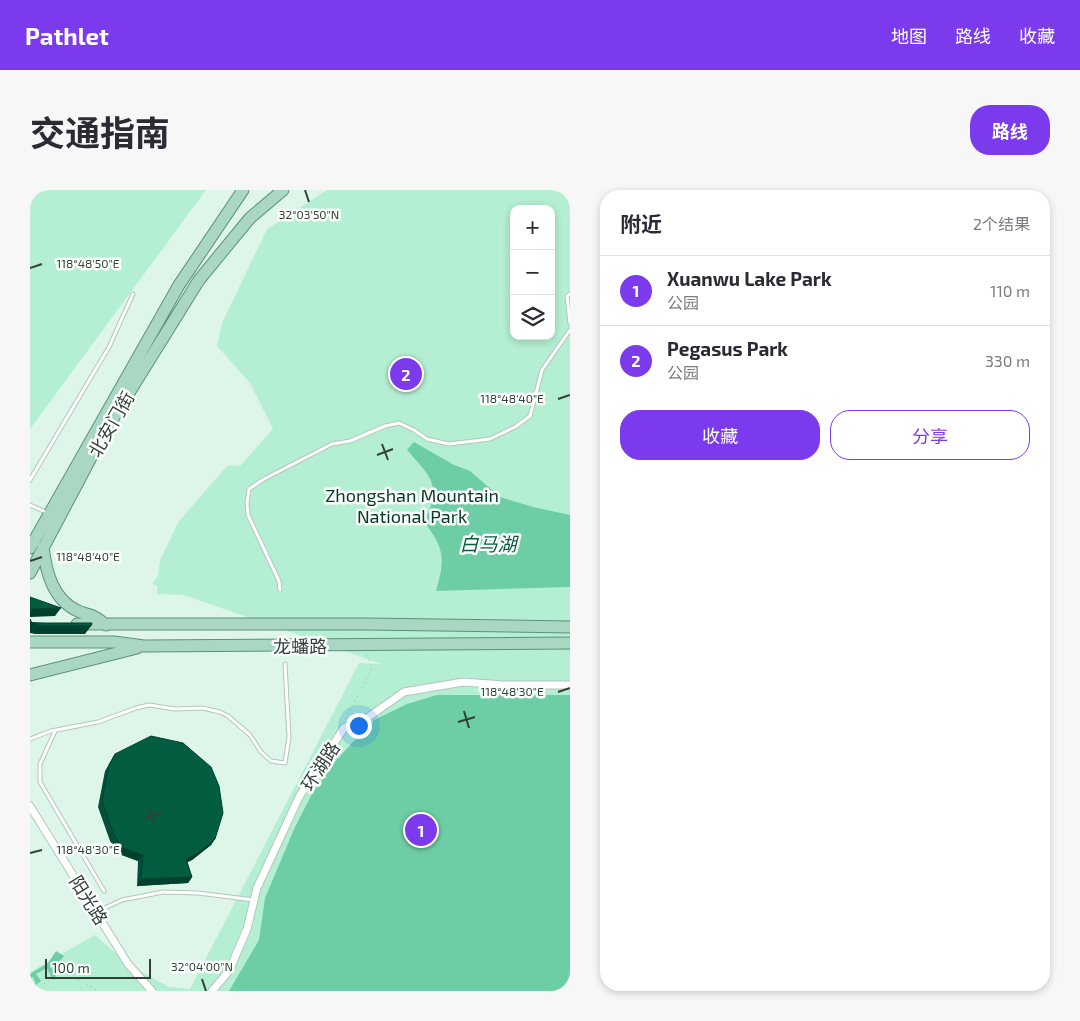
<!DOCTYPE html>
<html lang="zh">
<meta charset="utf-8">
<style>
body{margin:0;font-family:"Exo 2","Noto Sans SC",sans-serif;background:#f7f7f7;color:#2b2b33}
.controls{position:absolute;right:15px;top:15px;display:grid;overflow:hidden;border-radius:10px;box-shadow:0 2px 8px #0003}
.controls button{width:45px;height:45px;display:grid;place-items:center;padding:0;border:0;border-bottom:1px solid #e1e1e2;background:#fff;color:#2b2b33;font:25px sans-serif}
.scale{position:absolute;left:15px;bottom:12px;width:106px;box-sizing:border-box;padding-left:5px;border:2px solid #353f3a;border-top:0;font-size:14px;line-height:18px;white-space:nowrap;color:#353f3a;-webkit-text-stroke:4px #f9fefb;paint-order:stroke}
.you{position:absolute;left:328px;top:535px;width:18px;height:18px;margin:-12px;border:4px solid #fff;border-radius:50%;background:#1a73e8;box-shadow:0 0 0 8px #1a73e833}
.badge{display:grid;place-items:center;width:32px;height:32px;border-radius:50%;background:#7c3aed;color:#fff;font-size:16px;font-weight:700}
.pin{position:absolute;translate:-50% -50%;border:2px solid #fff;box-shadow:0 1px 5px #0006}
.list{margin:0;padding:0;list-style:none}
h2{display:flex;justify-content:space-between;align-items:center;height:65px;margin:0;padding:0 20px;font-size:21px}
h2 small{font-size:16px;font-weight:400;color:#7c7c81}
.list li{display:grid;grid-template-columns:32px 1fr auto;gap:15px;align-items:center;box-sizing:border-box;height:70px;padding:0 20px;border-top:1px solid #e1e1e2}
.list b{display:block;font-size:19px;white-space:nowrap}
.list p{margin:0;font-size:16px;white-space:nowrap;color:#7c7c81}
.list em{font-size:16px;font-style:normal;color:#7c7c81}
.actions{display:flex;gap:10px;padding:15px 20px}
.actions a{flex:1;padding:11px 0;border:1px solid #7c3aed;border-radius:20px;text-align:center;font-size:18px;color:#7c3aed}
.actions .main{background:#7c3aed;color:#fff}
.icon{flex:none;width:28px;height:28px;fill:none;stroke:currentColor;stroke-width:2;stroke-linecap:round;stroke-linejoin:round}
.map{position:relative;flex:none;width:540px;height:801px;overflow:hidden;border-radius:20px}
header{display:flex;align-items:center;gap:30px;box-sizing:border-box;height:70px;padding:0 25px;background:#7c3aed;color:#fff}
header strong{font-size:24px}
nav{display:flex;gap:28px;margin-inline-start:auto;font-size:18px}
.intro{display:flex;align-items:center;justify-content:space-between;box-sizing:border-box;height:120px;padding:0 30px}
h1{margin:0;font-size:35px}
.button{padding:12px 22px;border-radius:20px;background:#7c3aed;color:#fff;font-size:18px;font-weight:700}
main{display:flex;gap:30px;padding:0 30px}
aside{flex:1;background:#fff;border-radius:20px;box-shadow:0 2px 8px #0003}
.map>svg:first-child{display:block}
.green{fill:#b5efd3;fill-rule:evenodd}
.water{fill:#6dcea5}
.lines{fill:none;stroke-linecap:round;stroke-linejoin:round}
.lane-casing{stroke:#b0c7bb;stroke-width:5}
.street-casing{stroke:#b0c7bb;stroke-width:9}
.primary-casing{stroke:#5b9179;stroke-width:13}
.path{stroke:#a0b3a9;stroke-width:1;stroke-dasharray:1 4;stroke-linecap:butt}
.lane{stroke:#fff;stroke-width:3}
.street{stroke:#fff;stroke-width:7}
.primary{stroke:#a9d7c3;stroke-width:11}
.wall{fill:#024f37}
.shaded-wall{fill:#01402d}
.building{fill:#025c40;stroke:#01402d}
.ticks{fill:none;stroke:#353f3a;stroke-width:2}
.labels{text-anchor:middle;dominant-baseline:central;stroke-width:5;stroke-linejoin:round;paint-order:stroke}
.street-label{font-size:18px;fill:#353f3a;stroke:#f9fefb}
.park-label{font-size:18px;fill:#093626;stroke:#f9fefb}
.water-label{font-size:19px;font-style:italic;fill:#0c5b40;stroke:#f9fefb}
.ticks-label{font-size:12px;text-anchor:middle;fill:#353f3a;stroke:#f9fefb;stroke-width:5;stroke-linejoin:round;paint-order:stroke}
</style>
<header>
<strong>Pathlet</strong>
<nav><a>地图</a><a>路线</a><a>收藏</a></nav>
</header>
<div class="intro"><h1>交通指南</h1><a class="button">路线</a></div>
<main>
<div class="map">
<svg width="540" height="801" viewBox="0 0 540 801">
<rect width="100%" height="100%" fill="#def6ea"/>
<path class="green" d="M0,0H176L0,239Z
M297,0H540V801H0V782L65,745L98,774L139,797L160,799L329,473L351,474L154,405L127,404V396L122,394L128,386L130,370L149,331L198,275L210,276L243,239L220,193L187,156L192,133L237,39ZM484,19H521V146H484Z"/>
<path class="water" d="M384,252L424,275L440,281L470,307L503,317L540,325V397L406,401C415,370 415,358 394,332C412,295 402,288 377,260Z
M407,505H540V801H199L229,750L235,708L265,637L282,604L307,569L344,530L377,514Z
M26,761L34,766L31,770L21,776L26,786L22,789L17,778L6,784L11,791L6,795L3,787L0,789V784L18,773Z"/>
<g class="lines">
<g class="lane-casing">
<path id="lane" d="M540,104L537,106L540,133
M0,290L79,157L103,104
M0,315L18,323
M250,400L249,391L218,325L217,313L219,299L234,289L302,254L320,251L355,236L369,233L384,240L397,249L419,254L460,249L485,237L500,226L512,180L540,140
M25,541L10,574V592L74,701
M0,549L21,541L68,532L106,518L119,515L145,519L172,518L190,522L198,526L220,545L231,562L241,571L255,573L259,547L255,474
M66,722L92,710L133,702L168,703L224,710"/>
</g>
<g class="street-casing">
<path id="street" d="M0,616L98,774L122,801
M182,801L199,781L217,739L227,698L269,607L314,538L337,528L374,502L433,492L473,495H540"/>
</g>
<g class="primary-casing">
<path id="primary" d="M13,357C16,382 23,410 48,421C52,423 58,424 63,426C68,428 72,432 76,435
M0,358L149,95L213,0
M0,383L74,243L169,90L220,28L253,0
M47,434H335L540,437
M0,452H84L114,456L540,453
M0,485L107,458"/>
</g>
<path class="path" d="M141,89L146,82
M316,529L342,478L336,463
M1,801C28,785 40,781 67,801"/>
<use href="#lane" class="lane"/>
<use href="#street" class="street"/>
<use href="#primary" class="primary"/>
</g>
<path class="wall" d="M85,564L185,649L181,655L162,670L157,672L162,687L158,693L107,696L108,671L89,664L80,651L68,617L75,581Z"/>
<path class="shaded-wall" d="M31,418L25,426L0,427V423L2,419Z
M0,432L61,436L55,444H5L0,443Z
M185,649L181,655L162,670L152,675L156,669Z
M93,658L113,665L108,671L89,664Z
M162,687L158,693L107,696L111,689Z"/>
<path class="building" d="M0,407L31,418L2,419L0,423Z
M0,429L2,433H62L61,436H11L0,432Z
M121,546L153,553L181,577L189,596L193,623L185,649L166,664L156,669L162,687L111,689L113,665L93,658L84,645L72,611L79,575L85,564Z"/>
<path class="ticks" d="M275,0L279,12M0,78L12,74M528,209L540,205M352,254L358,270M347,265L363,259M0,371L12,367M528,502L540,498M434,521L439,538M428,532L445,527M120,618L125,634M114,628L131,623M0,663L12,660M172,789L176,801"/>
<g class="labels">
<g class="street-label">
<text transform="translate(81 234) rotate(-60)">北安门街</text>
<text x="270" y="456">龙蟠路</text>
<text transform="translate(290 576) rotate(-57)">环湖路</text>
<text transform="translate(59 710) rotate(58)">阳光路</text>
</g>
<g class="park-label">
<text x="382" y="305">Zhongshan Mountain<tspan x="382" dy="21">National Park</tspan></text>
</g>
<g class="water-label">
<text x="458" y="353">白马湖</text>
</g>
</g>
<g class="ticks-label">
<text x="279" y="29">32°03'50"N</text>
<text x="58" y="78">118°48'50"E</text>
<text x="482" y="213">118°48'40"E</text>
<text x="58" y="371">118°48'40"E</text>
<text x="482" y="506">118°48'30"E</text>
<text x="58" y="664">118°48'30"E</text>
<text x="172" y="781">32°04'00"N</text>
</g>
</svg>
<div class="controls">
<button>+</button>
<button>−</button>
<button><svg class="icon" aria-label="layers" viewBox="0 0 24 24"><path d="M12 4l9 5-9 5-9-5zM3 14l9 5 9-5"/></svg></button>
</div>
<div class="scale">100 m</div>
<div class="you"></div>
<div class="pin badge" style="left:391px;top:640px">1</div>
<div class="pin badge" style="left:376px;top:184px">2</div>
</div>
<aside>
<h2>附近<small>2个结果</small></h2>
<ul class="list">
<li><span class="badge">1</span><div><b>Xuanwu Lake Park</b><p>公园</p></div><em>110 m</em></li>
<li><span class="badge">2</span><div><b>Pegasus Park</b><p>公园</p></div><em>330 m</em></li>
</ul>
<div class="actions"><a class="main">收藏</a><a>分享</a></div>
</aside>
</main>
